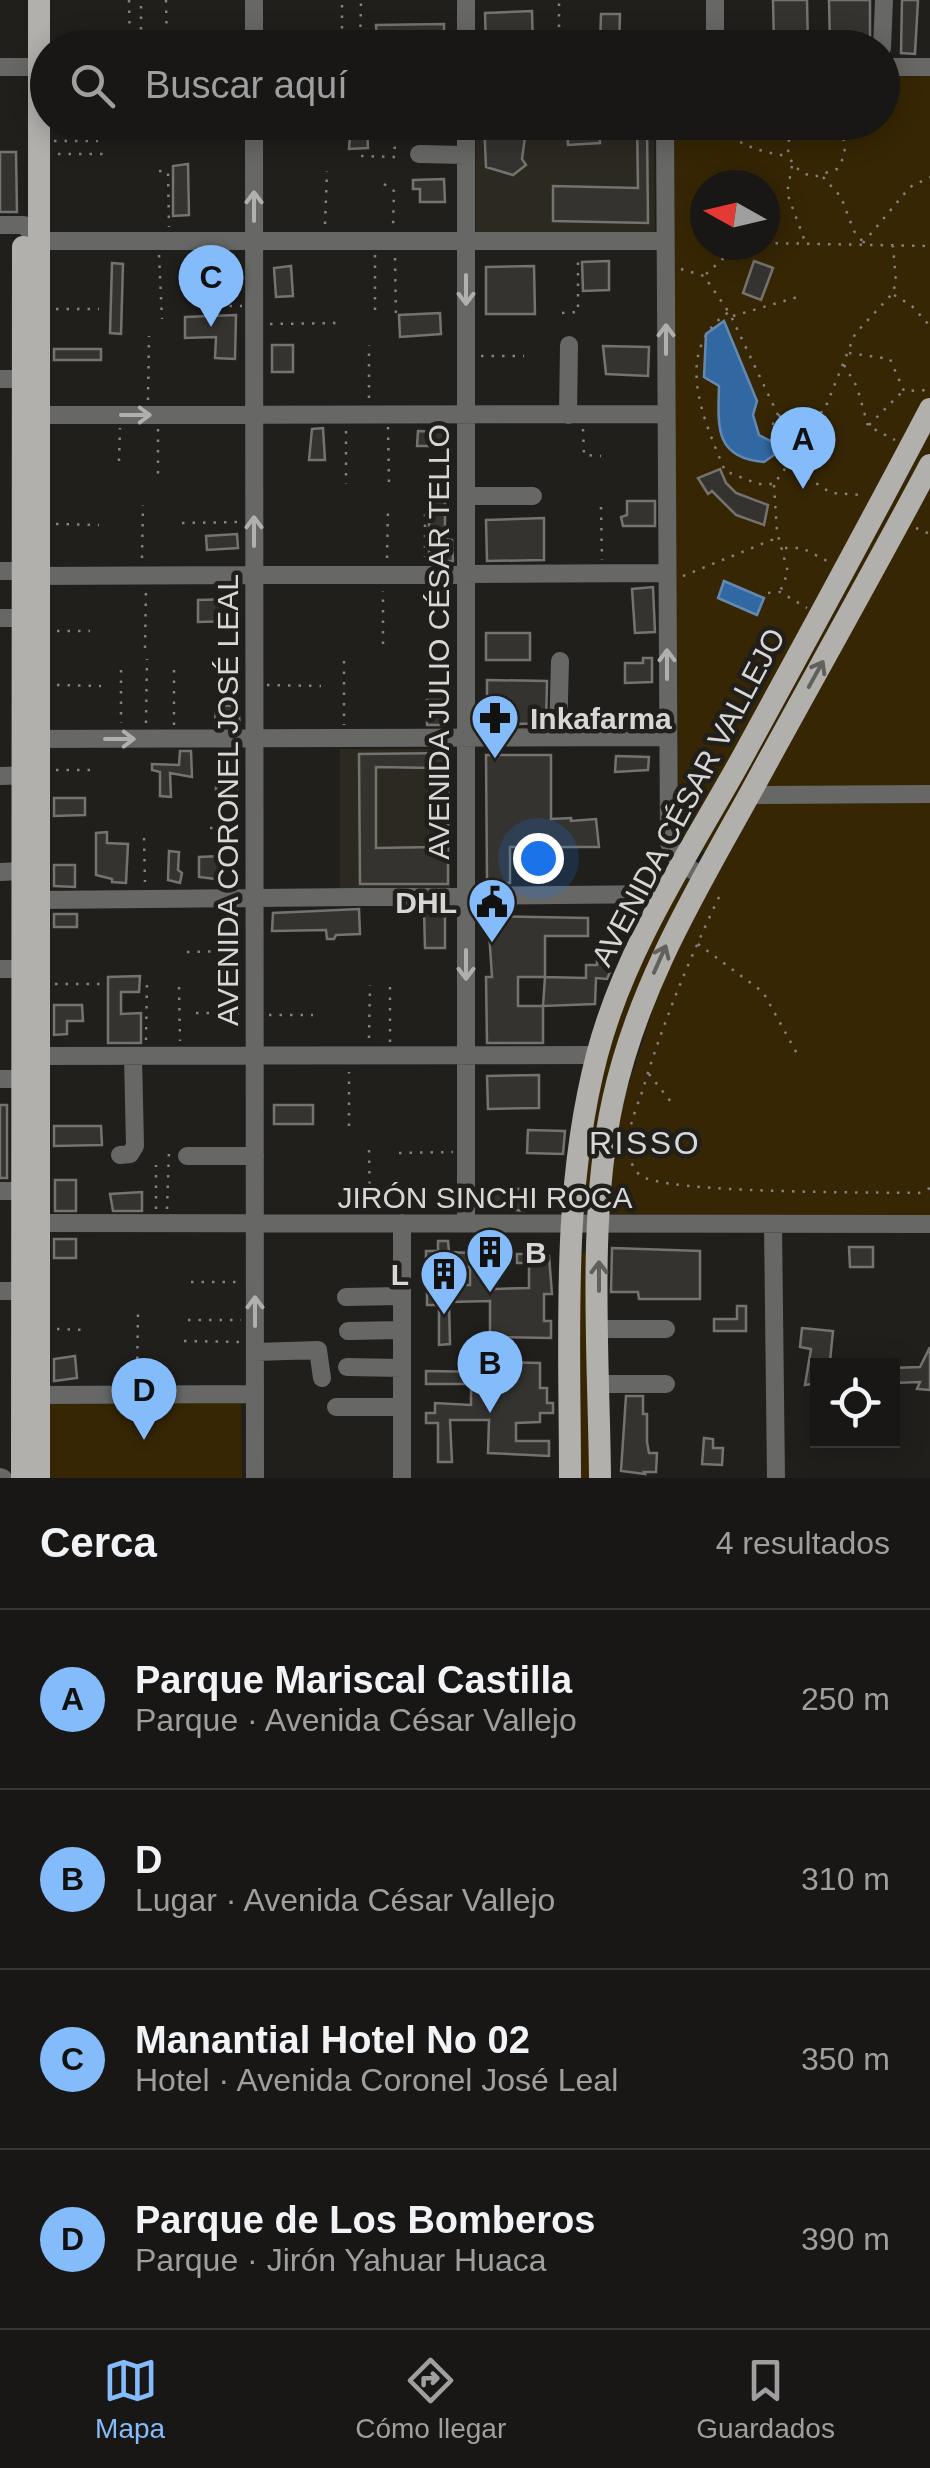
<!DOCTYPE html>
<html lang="es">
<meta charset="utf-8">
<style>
body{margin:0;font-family:Arial,sans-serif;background:#252422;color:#f1f3f6}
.controls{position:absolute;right:30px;bottom:30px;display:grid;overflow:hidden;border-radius:0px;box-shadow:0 5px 25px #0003}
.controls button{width:90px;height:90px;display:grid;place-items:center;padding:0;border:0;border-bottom:2px solid #363634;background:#181715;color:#f1f3f6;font:50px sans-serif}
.compass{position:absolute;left:690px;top:170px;width:90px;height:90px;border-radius:50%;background:#181715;box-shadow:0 5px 25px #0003;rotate:278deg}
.you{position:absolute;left:538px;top:858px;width:35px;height:35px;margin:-25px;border:8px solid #fff;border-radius:50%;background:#1a73e8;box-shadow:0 0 0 15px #1a73e833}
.badge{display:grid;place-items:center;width:65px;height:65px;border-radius:50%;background:#84bcfb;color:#111;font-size:32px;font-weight:700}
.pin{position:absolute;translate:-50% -82px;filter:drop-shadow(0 2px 5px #0008)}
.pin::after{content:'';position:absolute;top:52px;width:35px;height:30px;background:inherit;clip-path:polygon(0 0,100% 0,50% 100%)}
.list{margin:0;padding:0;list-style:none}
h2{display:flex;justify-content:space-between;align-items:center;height:130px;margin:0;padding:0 40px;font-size:42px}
h2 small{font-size:32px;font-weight:400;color:#9f9fa0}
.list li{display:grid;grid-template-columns:65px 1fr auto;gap:30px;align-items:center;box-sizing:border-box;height:180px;padding:0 40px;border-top:2px solid #363634}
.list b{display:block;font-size:38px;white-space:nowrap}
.list p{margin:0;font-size:32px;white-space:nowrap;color:#9f9fa0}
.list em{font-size:32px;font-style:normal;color:#9f9fa0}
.icon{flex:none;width:55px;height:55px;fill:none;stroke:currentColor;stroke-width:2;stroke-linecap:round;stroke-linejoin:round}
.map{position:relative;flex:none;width:930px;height:1478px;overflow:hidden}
.search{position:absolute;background:#181715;box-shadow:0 5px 25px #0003;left:30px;right:30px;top:30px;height:110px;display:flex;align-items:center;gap:25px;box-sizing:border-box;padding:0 35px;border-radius:55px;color:#9f9fa0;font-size:38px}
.sheet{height:850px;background:#181715}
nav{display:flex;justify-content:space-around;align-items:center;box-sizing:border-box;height:140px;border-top:2px solid #363634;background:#181715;font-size:28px;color:#9f9fa0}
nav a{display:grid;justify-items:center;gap:5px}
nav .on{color:#84bcfb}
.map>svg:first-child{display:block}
.built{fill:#2c2921}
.green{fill:#362604;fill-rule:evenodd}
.water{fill:#3268a2;stroke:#6489b1;stroke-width:2.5}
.building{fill:#353330;stroke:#75736f;stroke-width:2.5;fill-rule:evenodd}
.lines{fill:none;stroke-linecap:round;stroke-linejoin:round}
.path{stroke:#838280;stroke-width:2.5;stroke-dasharray:2.5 8;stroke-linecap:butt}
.minor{stroke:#676765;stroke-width:18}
.major{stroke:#b1b0ac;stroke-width:22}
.oneway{stroke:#b0b0ae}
.oneway2{stroke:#61605d}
.labels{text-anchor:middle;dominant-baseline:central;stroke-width:9;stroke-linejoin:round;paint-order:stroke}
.street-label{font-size:30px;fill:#d8d7d5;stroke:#201f1c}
.poi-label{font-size:30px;font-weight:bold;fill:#d8d7d5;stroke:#201f1c;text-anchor:start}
.neighbourhood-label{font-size:32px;letter-spacing:2.5px;fill:#d8d7d5;stroke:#201f1c}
</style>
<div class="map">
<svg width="930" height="1478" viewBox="0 0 930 1478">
<rect width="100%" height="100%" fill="#201f1c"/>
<path class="built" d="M476,123H654L655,233L476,234Z
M340,749H450V888H340Z"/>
<path class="green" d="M930,76V1218L610,1214L615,1127L666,969L721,861L685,842L679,831L672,123L882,122L883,77ZM705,185H765V245H705Z
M684,875L693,877L676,912L589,1213H583L580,1209L602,1061L628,983Z
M579,1253H591V1478H578Z
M241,1400L242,1478H46L47,1402Z"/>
<path class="water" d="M724,321L757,401L753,415L759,435L784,448L764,462C714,458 718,426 719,386L704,377L706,334Z
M724,581L764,598L757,615L718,598Z"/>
<path class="building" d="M773,0H807L808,48H774Z
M829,0H870V48H830Z
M902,0H918L915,54L901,53Z
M532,11L533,48H486L485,13Z
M601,14H620L619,48H600Z
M444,24V48H377L376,25Z
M351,122H364L367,126L368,148L349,149Z
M484,122H527L522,159L526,165L513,175L486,167Z
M567,122H598L600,143L568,145Z
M637,122H647L648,223L553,221V186L638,188Z
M0,152H16L17,212H0Z
M188,164L189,215L173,216V166Z
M444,179L445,202H420V189H413V180Z
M609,261V290L583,291L582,262Z
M754,261L773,268L761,300L743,293Z
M112,263L123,264L121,334L110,333Z
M291,266L293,296L276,297L274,268Z
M534,266L535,314H486V267Z
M440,313L441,334L400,337L399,315Z
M236,315L235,359L215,358L216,337L185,338V317Z
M272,345H293V372H272Z
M603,346L649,347L648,376L606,374Z
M54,349H101V360H54Z
M323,428L325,460H309L312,429Z
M418,431L447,432L446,446H417Z
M720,469L726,483L736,493L768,505L764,525L736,515L712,491L708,494L698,478Z
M429,498H445V539L452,540L453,561H429Z
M627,501H655V526H623L621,517L627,515Z
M544,518V560L487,561L486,520Z
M237,534L238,548L207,550L206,536Z
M653,587L655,632L635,633L632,589Z
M235,599V621L198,622V600Z
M486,633H530V660H486Z
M643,658H652V682L625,683V663H643Z
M487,680L547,681L546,723L487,725Z
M427,700H445L444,725H427Z
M216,705L238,706L240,726H215Z
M180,751H191L192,777L170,773L171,797L160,796V772L152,770V764L179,765Z
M448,753V884H360L359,754ZM376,767L434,768L435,847L376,848Z
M486,755H551V819L571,818V821L596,819L599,847H510V883H490L487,880Z
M616,756L649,757L648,770L615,772Z
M236,770L237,791L216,792V773Z
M54,798H85V815L54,816Z
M107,832V843L128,844L126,883L112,882V879L96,875V833Z
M169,851L179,852L178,870L182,873L180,883L168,880Z
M220,856L223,880L199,877V857Z
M54,865H75V887L54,886Z
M359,909L360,934L336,935L334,939H327L326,930L272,931L273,913Z
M441,909L445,913V948H425L424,910Z
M54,914H77V927H54Z
M488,916L588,918V936H545V977H518V1006H543V1043H487L486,977H492Z
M597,961H610V972L607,979L596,978L595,1004L543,1006L545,977L586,978V965H597Z
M140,976L139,992H121V1014L141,1013V1043H108V977Z
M54,1005H82L83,1021H67V1034L54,1035Z
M539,1075V1108L488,1109L487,1076Z
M0,1105H7V1178H0Z
M274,1105H313V1124H274Z
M54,1126H101L102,1145L54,1146Z
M528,1130L565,1131L563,1154L527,1153Z
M55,1180H76V1211H55Z
M489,1188L523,1189L524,1211L489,1207Z
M142,1192V1211H113L110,1194Z
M54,1239H76V1258H54Z
M438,1241H448L449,1252L492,1254L495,1289L529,1288V1263H517V1254H526V1245H541V1256H549L552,1294H544V1321H551V1338L490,1337V1301L449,1302L450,1344L439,1345V1305H427V1294H435V1267H426V1251H438ZM449,1267H470V1285H449Z
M849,1247H873V1267H850Z
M612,1248L700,1251V1299H639L638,1292H611Z
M737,1306H746V1331H714V1319H737Z
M802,1328L833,1331L830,1361L817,1360L818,1383L805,1385L811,1349L800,1347Z
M930,1347V1390L917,1389L920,1382L892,1383V1368L920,1367Z
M75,1356L77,1378L54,1381V1359Z
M492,1362L540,1363V1388H547V1403H553V1413H540V1422L516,1423V1441H549V1456L488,1453L489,1420H450L452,1462H438V1423H426V1413H435V1403L471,1405V1384H426V1371L492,1372Z
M626,1396H643V1414H647V1442L649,1453H657L656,1472H644L645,1474L621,1471Z
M704,1438L713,1439V1448H723L722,1465L702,1464Z"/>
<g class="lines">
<path class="path" d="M129,0L130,48
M166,0L167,48
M342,5V48
M141,6V48
M360,48L361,2
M559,48V2
M347,122V138
M716,122C736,145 757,151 787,156
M801,122C779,141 786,170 814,177L837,169C849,152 847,135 831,122
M842,130L851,122
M54,141H98
M58,154H106
M361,156L395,157L394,122
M792,166L787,193L806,244
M159,171L168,172L169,227
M823,177L841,197L854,231L863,242
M384,184L394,191L393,228
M325,224L327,171
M765,243L930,246
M863,243L910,187L930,177
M159,255L162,319
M375,255V313
M395,258L396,321
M681,269L704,276L728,311
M706,274L738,245
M894,295L911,305L930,326
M198,306H242
M56,309H99
M562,313L578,312V255
M733,316L801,296
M270,324L339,323
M849,353L890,359L904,391L930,390
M481,356H524
M844,365L857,387L868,426L895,440
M369,398V345
M148,400L149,336
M773 425a10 10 0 1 1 20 0a10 10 0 1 1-20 0Z
M778,415L729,312C671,350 704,420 725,471L758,484H774L794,456L788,434
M791,418L805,412L815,415L824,411L855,334L892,294L896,283L893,246
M869,425L902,392
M388,427L389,486
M158,429V477
M583,429L584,455L601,456
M346,431V484
M119,461L120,428
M790,466L831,493L864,495
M774,485L777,532L788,572L780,592
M601,507L602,560
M425,514V557
M182,523L240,522
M56,524L99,525
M916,528L930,534
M785,548H802L829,562
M142,558L143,505
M387,558L388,509
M683,576L779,537
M768,593L780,592L807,608
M57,631H90
M383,644V591
M145,648L146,589
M344,661V725
M121,670V723
M57,685L101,686
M267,685L321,686
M146,723L147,659
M174,725V662
M56,770H95
M210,828L238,827
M144,838L145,882
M719,897C689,960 663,1022 643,1089C638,1105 629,1123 629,1140C628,1152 630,1167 640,1175C662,1194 876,1192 919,1193L930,1188
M698,944L763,992L800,1059
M187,952L240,951
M55,984H103
M179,987L180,1041
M196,1013H239
M269,1015H313
M369,1038L370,985
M146,1040L147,981
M390,1042V984
M649,1074L675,1107
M349,1126V1072
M369,1150L370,1206
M399,1153L453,1152
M156,1209V1165
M167,1209L169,1151
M191,1282H239
M188,1320H241
M57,1329L85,1330
M184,1341L242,1342
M137,1380L138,1312"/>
<path class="minor" d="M715,0V48
M254,48V0
M466,48V0
M882,48L884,0
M0,67H48
M882,67H930
M254,122L255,1478
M466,122V1222
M665,122L669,843L680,864L702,875
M419,154L466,155
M0,225H24L39,241H665
M0,379H22
M39,415L666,414
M568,415L569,345
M466,496H533
M0,571H22
M27,576L666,573
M0,618H34
M558,737L560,661
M28,739L667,737
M0,776L34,775
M749,795L930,794
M0,872L22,871
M39,900L666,894
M0,969H22
M40,1056L597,1055
M0,1079H22
M120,1155L130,1154L135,1146L133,1056
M187,1156H255
M0,1191H22
M40,1223L930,1224
M773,1225L776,1478
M0,1291H22
M346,1297L402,1296
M599,1329H666
M348,1331L402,1330
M255,1352L318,1350L322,1378
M347,1367L402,1368
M598,1384H666
M39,1395L255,1394
M336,1407H402
M0,1477L3,1478
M402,1478V1223"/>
<path class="major" d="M39,0V1478
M22,1478L23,247
M570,1478C570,1337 561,1193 597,1055C625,948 690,852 743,756C806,641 869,525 930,409
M600,1478C599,1357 587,1218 613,1100C638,986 696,891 752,790C811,682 872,574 930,465"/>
</g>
<defs><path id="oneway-shaft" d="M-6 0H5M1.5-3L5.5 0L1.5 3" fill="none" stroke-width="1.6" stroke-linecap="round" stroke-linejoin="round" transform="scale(2.5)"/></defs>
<g class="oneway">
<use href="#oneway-shaft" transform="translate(254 206) rotate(-90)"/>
<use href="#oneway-shaft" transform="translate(466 290) rotate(90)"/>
<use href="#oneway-shaft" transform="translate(666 339) rotate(-90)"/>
<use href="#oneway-shaft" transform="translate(136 415)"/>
<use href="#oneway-shaft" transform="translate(254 531) rotate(-90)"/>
<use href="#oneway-shaft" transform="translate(667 664) rotate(-90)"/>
<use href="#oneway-shaft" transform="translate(120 739)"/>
<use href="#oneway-shaft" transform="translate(466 965) rotate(90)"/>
<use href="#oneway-shaft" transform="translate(255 1311) rotate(-90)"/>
</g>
<g class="oneway2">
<use href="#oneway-shaft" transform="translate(816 674) rotate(-61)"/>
<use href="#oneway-shaft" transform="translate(660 959) rotate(-66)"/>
<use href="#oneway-shaft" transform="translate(599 1276) rotate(-90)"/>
</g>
<defs>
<g id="pharmacy-pin" transform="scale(2.5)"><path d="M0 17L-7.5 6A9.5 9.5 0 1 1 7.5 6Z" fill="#84bcfb" stroke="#201f1c"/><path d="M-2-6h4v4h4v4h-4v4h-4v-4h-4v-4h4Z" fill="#111"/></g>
<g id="civic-pin" transform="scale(2.5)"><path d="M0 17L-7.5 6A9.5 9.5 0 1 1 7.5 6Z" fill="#84bcfb" stroke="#201f1c"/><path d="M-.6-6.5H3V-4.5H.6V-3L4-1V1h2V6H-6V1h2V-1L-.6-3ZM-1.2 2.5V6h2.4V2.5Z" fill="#111"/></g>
<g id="building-pin" transform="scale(2.5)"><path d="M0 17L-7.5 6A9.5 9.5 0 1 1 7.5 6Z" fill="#84bcfb" stroke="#201f1c"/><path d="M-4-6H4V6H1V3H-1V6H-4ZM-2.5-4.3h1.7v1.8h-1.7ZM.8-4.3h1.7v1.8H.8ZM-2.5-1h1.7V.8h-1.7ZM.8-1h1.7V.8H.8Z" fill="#111"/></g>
</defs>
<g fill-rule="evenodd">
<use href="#pharmacy-pin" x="495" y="718"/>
<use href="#civic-pin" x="492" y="902"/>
<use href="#building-pin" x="490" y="1252"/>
<use href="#building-pin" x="444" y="1274"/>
</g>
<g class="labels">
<g class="street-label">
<text transform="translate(438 642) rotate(-90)">AVENIDA JULIO CÉSAR TELLO</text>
<text transform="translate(688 797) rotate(-62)">AVENIDA CÉSAR VALLEJO</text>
<text transform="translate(227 800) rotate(-90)">AVENIDA CORONEL JOSÉ LEAL</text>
<text x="485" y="1197">JIRÓN SINCHI ROCA</text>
</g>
<g class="poi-label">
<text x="530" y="718">Inkafarma</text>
<text x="457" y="902" text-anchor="end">DHL</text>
<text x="525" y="1252">B</text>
<text x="409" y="1274" text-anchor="end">L</text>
</g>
<g class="neighbourhood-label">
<text x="645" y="1143">RISSO</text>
</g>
</g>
</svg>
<div class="controls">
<button><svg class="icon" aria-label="locate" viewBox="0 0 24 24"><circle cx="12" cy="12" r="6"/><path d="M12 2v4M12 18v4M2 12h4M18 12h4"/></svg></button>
</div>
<svg class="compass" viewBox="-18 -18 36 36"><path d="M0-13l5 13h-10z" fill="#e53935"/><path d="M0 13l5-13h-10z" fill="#9f9fa0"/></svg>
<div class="you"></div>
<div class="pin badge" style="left:803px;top:489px">A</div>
<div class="pin badge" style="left:490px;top:1413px">B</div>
<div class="pin badge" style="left:211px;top:327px">C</div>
<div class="pin badge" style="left:144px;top:1440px">D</div>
<div class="search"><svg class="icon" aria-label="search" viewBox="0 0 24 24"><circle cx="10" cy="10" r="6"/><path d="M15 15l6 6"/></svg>Buscar aquí</div>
</div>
<section class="sheet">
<h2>Cerca<small>4 resultados</small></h2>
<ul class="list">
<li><span class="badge">A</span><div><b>Parque Mariscal Castilla</b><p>Parque · Avenida César Vallejo</p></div><em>250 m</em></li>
<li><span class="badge">B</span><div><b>D</b><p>Lugar · Avenida César Vallejo</p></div><em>310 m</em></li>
<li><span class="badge">C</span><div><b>Manantial Hotel No 02</b><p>Hotel · Avenida Coronel José Leal</p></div><em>350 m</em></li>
<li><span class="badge">D</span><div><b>Parque de Los Bomberos</b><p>Parque · Jirón Yahuar Huaca</p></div><em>390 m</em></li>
</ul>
</section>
<nav>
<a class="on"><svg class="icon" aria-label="map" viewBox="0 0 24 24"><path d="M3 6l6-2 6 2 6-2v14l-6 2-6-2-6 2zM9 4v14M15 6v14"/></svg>Mapa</a>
<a><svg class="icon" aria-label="directions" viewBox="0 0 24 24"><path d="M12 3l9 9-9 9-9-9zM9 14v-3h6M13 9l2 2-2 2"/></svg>Cómo llegar</a>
<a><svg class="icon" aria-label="saved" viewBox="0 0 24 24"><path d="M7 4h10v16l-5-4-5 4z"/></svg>Guardados</a>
</nav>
